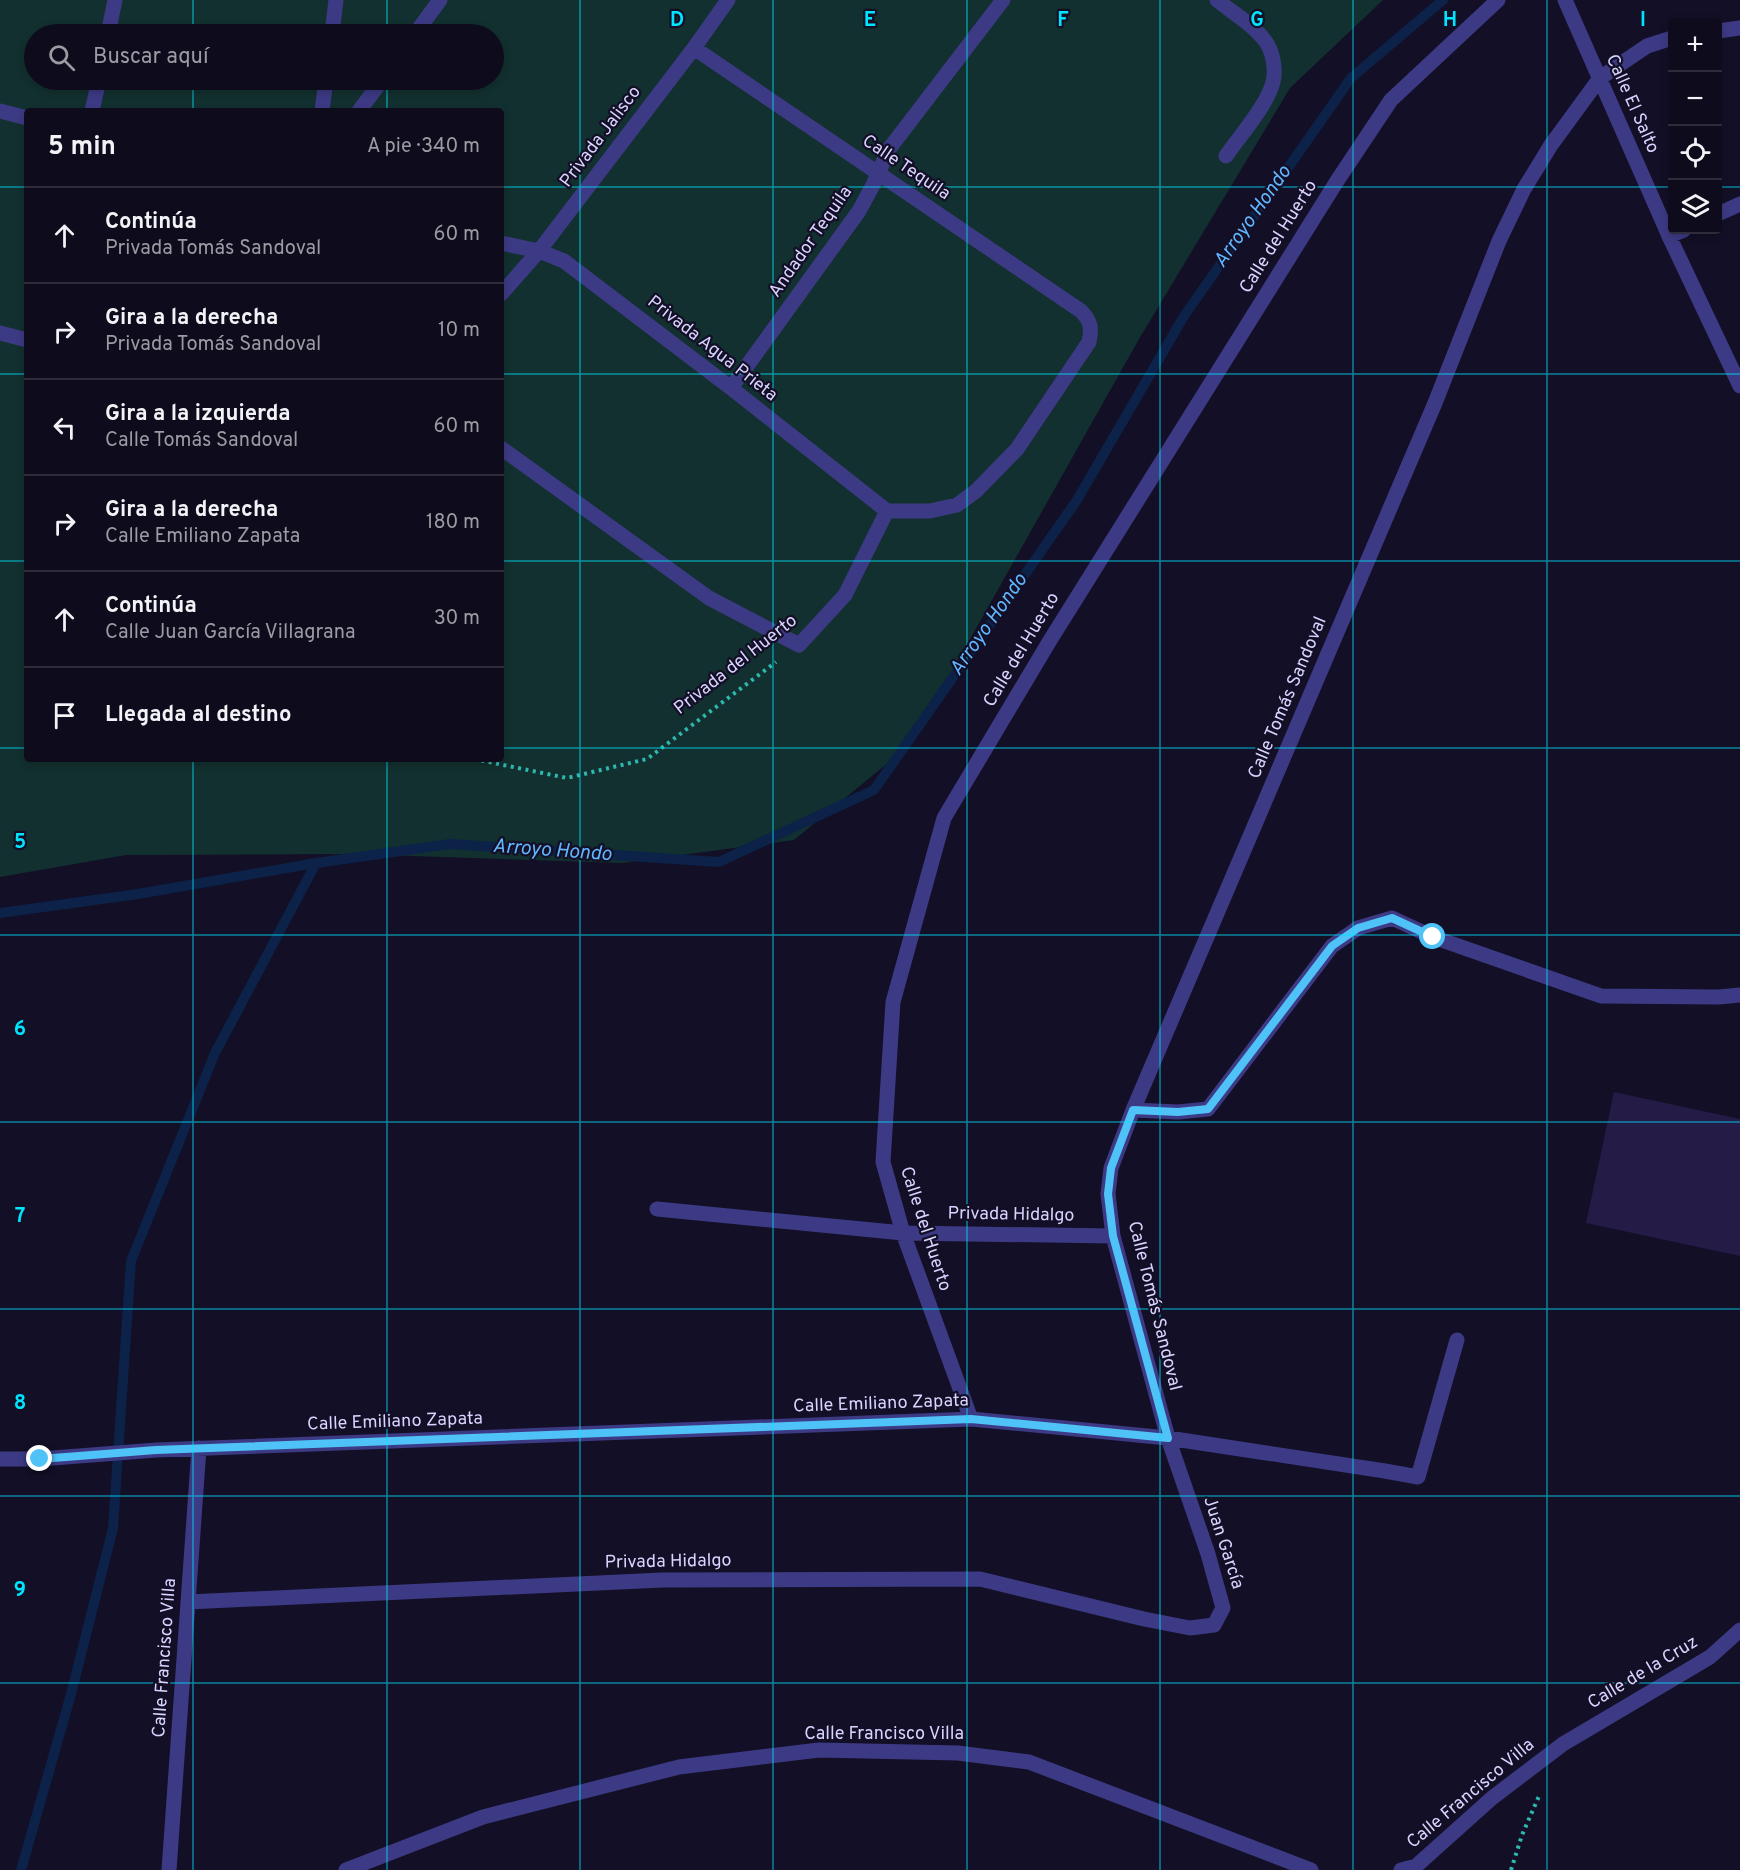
<!DOCTYPE html>
<html lang="es">
<meta charset="utf-8">
<style>
body{margin:0;font-family:Overpass,sans-serif;background:#1c1929;color:#f1f3f6}
.controls{position:absolute;right:18px;top:18px;display:grid;overflow:hidden;border-radius:6px;box-shadow:0 3px 9px #0003}
.controls button{width:54px;height:54px;display:grid;place-items:center;padding:0;border:0;border-bottom:2px solid #2e2b3b;background:#0e0b1c;color:#f1f3f6;font:30px sans-serif}
.stop{position:absolute;width:18px;height:18px;margin:-14px;border:4px solid #4fc3f7;border-radius:50%;background:#fff}
.stop.end{background:#4fc3f7;border-color:#fff;box-shadow:0 2px 6px #0008}
.list{margin:0;padding:0;list-style:none}
h2{display:flex;justify-content:space-between;align-items:center;height:78px;margin:0;padding:0 24px;font-size:26px}
h2 small{font-size:20px;font-weight:400;color:#9b9ba3}
.list li{display:grid;grid-template-columns:39px 1fr auto;gap:18px;align-items:center;box-sizing:border-box;height:96px;padding:0 24px;border-top:2px solid #2e2b3b}
.list b{display:block;font-size:22px;white-space:nowrap}
.list p{margin:0;font-size:20px;white-space:nowrap;color:#9b9ba3}
.list em{font-size:20px;font-style:normal;color:#9b9ba3}
.icon{flex:none;width:33px;height:33px;fill:none;stroke:currentColor;stroke-width:2;stroke-linecap:round;stroke-linejoin:round}
.map{position:relative;flex:none;width:1740px;height:1870px;overflow:hidden}
.search{position:absolute;background:#0e0b1c;box-shadow:0 3px 9px #0003;left:24px;top:24px;width:480px;height:66px;display:flex;align-items:center;gap:15px;box-sizing:border-box;padding:0 21px;border-radius:33px;color:#9b9ba3;font-size:22px}
.panel{position:absolute;background:#0e0b1c;box-shadow:0 3px 9px #0003;left:24px;top:108px;width:480px;height:654px;border-radius:6px}
.map>svg:first-child{display:block}
.green{fill:#12302f;fill-rule:evenodd}
.lines{fill:none;stroke-linecap:round;stroke-linejoin:round}
.stream{stroke:#0c2248;stroke-width:10}
.building{fill:#241b47}
.path{stroke:#2fb8b0;stroke-width:4;stroke-dasharray:3 4.5;stroke-linecap:butt}
.minor{stroke:#3d3a85;stroke-width:15}
.route{stroke:#4fc3f7;stroke-width:8}
.grid{fill:none;stroke:#00e5ff;stroke-width:1.5;stroke-opacity:0.55}
.labels{text-anchor:middle;dominant-baseline:central;stroke-width:4.5;stroke-linejoin:round;paint-order:stroke}
.street-label{font-size:18px;fill:#d9d4ff;stroke:#130f26}
.water-label{font-size:20px;font-style:italic;fill:#62b6ff;stroke:#130f26}
.grid-label{font-size:20px;text-anchor:middle;font-weight:bold;fill:#00e5ff;stroke:#130f26;stroke-width:4.5;stroke-linejoin:round;paint-order:stroke}
</style>
<div class="map">
<svg width="1740" height="1870" viewBox="0 0 1740 1870">
<rect width="100%" height="100%" fill="#130f26"/>
<path class="green" d="M0,0H1383L1290,88L1139,339L911,744L794,840L622,863L353,854L126,855L0,877ZM34,34H494V80H34ZM27,111H501V759H27Z"/>
<g class="lines">
<path class="stream" d="M0,913L138,894L316,863L450,844L719,862L874,790L1077,500L1184,316L1351,78L1443,0
M21,1870L71,1694L113,1528L131,1261L215,1053L316,863"/>
</g>
<path class="building" d="M1614,1092L1740,1119V1256L1586,1223Z"/>
<g class="lines">
<path class="path" d="M474,759L567,778L647,759L776,662
M1511,1870L1522,1835L1539,1796"/>
<path class="minor" d="M1217,0C1233,13 1254,25 1266,42C1273,52 1276,70 1273,82C1268,104 1239,137 1226,156
M1565,0L1669,236L1740,386
M1718,31L1740,28
M108,34L115,0
M332,34L336,0
M415,34L440,0
M694,48L1081,311C1091,321 1092,329 1089,342L1017,449L976,491L957,505L930,511H887
M0,111L27,118
M92,111L99,80
M322,111L326,80
M359,111L382,80
M1718,214L1740,204
M1669,236L1684,230
M501,243L539,251L564,261L731,388L887,511
M501,294L539,251L694,48L728,0
M0,333L27,340
M731,388L859,211L873,185L889,149L1003,0
M501,448L709,598L799,645L845,595L887,511
M1133,1110L1178,1112L1208,1109L1332,946L1358,928L1392,918L1433,937L1601,996L1719,997L1740,995
M657,1209L903,1233L1113,1236
M971,1419L903,1233L883,1162L893,1002L944,818L1049,642L1337,181L1391,100L1498,0
M0,1459H40L156,1450L971,1419L1168,1438L1385,1471L1418,1477L1457,1340
M188,1602L662,1580L980,1579L1144,1619L1190,1628L1214,1625L1223,1608L1208,1554L1168,1438L1113,1236L1108,1194L1111,1168L1133,1110L1435,403L1499,241L1524,189L1551,145L1600,78L1647,46L1672,38
M169,1870L199,1448
M346,1870L483,1817L679,1767L819,1750L958,1753L1029,1762L1311,1870
M1401,1870L1416,1866L1492,1798L1563,1744L1710,1657L1740,1630"/>
</g>
<g class="lines">
<path class="route" d="M40,1459L156,1450L971,1419L1168,1438L1113,1236L1108,1194L1111,1168L1133,1110L1178,1112L1208,1109L1332,946L1358,928L1392,918L1433,937"/>
</g>
<path class="grid" d="M193,0V34M387,0V34M580,0V1870M773,0V1870M967,0V1870M1160,0V1870M1353,0V1870M1547,0V1870M193,80V111M387,80V111M0,187H27M501,187H1672M1718,187H1740M0,374H27M501,374H1740M0,561H27M501,561H1740M0,748H27M501,748H1740M193,759V1870M387,759V1870M0,935H1740M0,1122H1740M0,1309H1740M0,1496H1740M0,1683H1740"/>
<g class="labels">
<g class="street-label">
<text transform="translate(1632 104) rotate(66)">Calle El Salto</text>
<text transform="translate(601 137) rotate(-53)">Privada Jalisco</text>
<text transform="translate(906 168) rotate(34)">Calle Tequila</text>
<text transform="translate(1279 237) rotate(-58)">Calle del Huerto</text>
<text transform="translate(811 242) rotate(-55)">Andador Tequila</text>
<text transform="translate(712 349) rotate(38)">Privada Agua Prieta</text>
<text transform="translate(1022 650) rotate(-59)">Calle del Huerto</text>
<text transform="translate(736 665) rotate(-38)">Privada del Huerto</text>
<text transform="translate(1288 698) rotate(-67)">Calle Tomás Sandoval</text>
<text transform="translate(1011 1215) rotate(1)">Privada Hidalgo</text>
<text transform="translate(925 1229) rotate(72)">Calle del Huerto</text>
<text transform="translate(1154 1306) rotate(76)">Calle Tomás Sandoval</text>
<text transform="translate(881 1404) rotate(-2)">Calle Emiliano Zapata</text>
<text transform="translate(395 1422) rotate(-2)">Calle Emiliano Zapata</text>
<text transform="translate(1223 1543) rotate(72)">Juan García</text>
<text transform="translate(668 1562) rotate(-1)">Privada Hidalgo</text>
<text transform="translate(165 1658) rotate(-86)">Calle Francisco Villa</text>
<text transform="translate(1643 1673) rotate(-31)">Calle de la Cruz</text>
<text x="884" y="1734">Calle Francisco Villa</text>
<text transform="translate(1471 1794) rotate(-40)">Calle Francisco Villa</text>
</g>
<g class="water-label">
<text transform="translate(1253 217) rotate(-55)">Arroyo Hondo</text>
<text transform="translate(989 625) rotate(-55)">Arroyo Hondo</text>
<text transform="translate(552 851) rotate(4)">Arroyo Hondo</text>
</g>
</g>
<g class="grid-label">
<text x="677" y="26">D</text>
<text x="870" y="26">E</text>
<text x="1063" y="26">F</text>
<text x="1257" y="26">G</text>
<text x="1450" y="26">H</text>
<text x="1643" y="26">I</text>
<text x="20" y="848">5</text>
<text x="20" y="1035">6</text>
<text x="20" y="1222">7</text>
<text x="20" y="1409">8</text>
<text x="20" y="1596">9</text>
</g>
</svg>
<div class="controls">
<button>+</button>
<button>−</button>
<button><svg class="icon" aria-label="locate" viewBox="0 0 24 24"><circle cx="12" cy="12" r="6"/><path d="M12 2v4M12 18v4M2 12h4M18 12h4"/></svg></button>
<button><svg class="icon" aria-label="layers" viewBox="0 0 24 24"><path d="M12 4l9 5-9 5-9-5zM3 14l9 5 9-5"/></svg></button>
</div>
<div class="stop" style="left:1433px;top:937px"></div>
<div class="stop end" style="left:40px;top:1459px"></div>
<div class="search"><svg class="icon" aria-label="search" viewBox="0 0 24 24"><circle cx="10" cy="10" r="6"/><path d="M15 15l6 6"/></svg>Buscar aquí</div>
<section class="panel">
<h2>5 min<small>A pie · 340 m</small></h2>
<ul class="list">
<li><svg class="icon" aria-label="ahead" viewBox="0 0 24 24"><path d="M12 20V5M6 11l6-6 6 6"/></svg><div><b>Continúa</b><p>Privada Tomás Sandoval</p></div><em>60 m</em></li>
<li><svg class="icon" aria-label="right" viewBox="0 0 24 24"><path d="M7 20v-9h11M14 6l5 5-5 5"/></svg><div><b>Gira a la derecha</b><p>Privada Tomás Sandoval</p></div><em>10 m</em></li>
<li><svg class="icon" aria-label="left" viewBox="0 0 24 24"><path d="M17 20v-9H6M10 6l-5 5 5 5"/></svg><div><b>Gira a la izquierda</b><p>Calle Tomás Sandoval</p></div><em>60 m</em></li>
<li><svg class="icon" aria-label="right" viewBox="0 0 24 24"><path d="M7 20v-9h11M14 6l5 5-5 5"/></svg><div><b>Gira a la derecha</b><p>Calle Emiliano Zapata</p></div><em>180 m</em></li>
<li><svg class="icon" aria-label="ahead" viewBox="0 0 24 24"><path d="M12 20V5M6 11l6-6 6 6"/></svg><div><b>Continúa</b><p>Calle Juan García Villagrana</p></div><em>30 m</em></li>
<li><svg class="icon" aria-label="arrive" viewBox="0 0 24 24"><path d="M6 21V4h12l-3 4 3 4H6"/></svg><div><b>Llegada al destino</b></div></li>
</ul>
</section>
</div>
